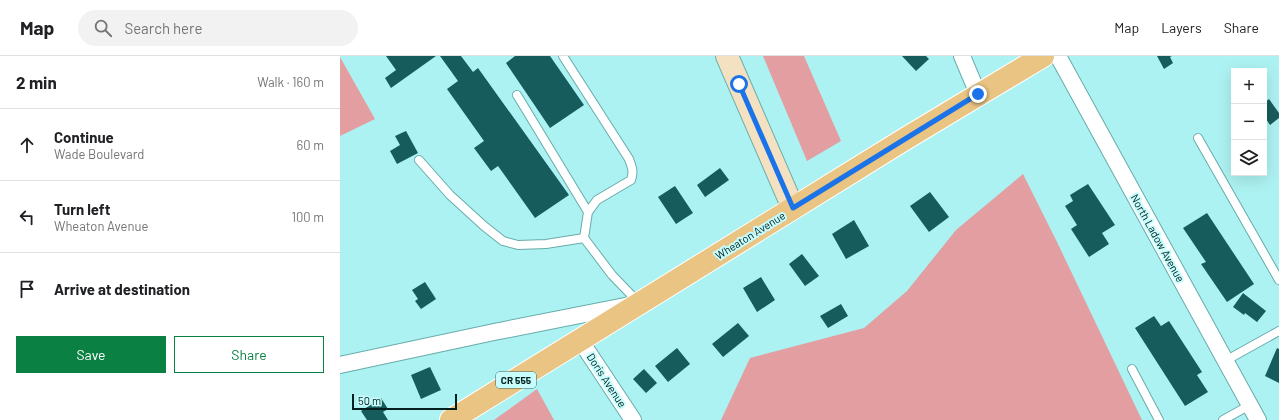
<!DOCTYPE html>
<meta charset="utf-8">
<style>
body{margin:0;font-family:Barlow,sans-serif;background:#f2f2f2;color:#202124}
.controls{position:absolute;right:12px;top:12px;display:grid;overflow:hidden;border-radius:0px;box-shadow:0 4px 16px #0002}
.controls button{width:36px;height:36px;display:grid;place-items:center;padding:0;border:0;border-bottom:1px solid #e0e0e0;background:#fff;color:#202124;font:20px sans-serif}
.scale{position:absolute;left:12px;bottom:10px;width:105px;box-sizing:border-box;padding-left:4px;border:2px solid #032020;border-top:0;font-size:11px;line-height:14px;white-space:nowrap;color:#032020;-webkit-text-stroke:3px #c7fdfd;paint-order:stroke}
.stop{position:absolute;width:12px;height:12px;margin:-9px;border:3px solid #1a73e8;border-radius:50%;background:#fff}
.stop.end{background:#1a73e8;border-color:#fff;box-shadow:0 1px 4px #0008}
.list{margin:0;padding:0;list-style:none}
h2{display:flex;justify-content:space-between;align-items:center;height:52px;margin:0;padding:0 16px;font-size:17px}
h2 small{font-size:13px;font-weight:400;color:#757577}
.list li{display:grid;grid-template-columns:26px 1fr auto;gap:12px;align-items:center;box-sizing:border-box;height:72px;padding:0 16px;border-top:1px solid #e0e0e0}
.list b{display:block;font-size:15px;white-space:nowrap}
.list p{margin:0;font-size:13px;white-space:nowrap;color:#757577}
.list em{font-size:13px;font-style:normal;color:#757577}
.actions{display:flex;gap:8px;padding:12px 16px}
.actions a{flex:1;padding:9px 0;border:1px solid #0b8043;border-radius:0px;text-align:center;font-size:14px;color:#0b8043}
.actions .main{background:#0b8043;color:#fff}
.icon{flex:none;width:22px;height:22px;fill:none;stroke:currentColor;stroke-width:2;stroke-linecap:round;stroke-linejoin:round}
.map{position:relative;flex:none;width:939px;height:364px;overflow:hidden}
header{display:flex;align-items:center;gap:24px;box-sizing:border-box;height:56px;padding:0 20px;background:#fff;border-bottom:1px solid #e0e0e0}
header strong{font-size:19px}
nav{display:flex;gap:22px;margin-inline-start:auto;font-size:14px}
.search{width:280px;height:36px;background:#f2f2f2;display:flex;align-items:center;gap:10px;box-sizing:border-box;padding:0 14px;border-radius:22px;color:#757577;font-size:15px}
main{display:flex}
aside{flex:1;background:#fff}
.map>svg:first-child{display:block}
.green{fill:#e29ea1}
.building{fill:#175c5c}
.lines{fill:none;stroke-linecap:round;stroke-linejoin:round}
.service-casing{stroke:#68abab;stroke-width:10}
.minor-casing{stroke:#68abab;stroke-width:18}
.secondary-casing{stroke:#68abab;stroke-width:24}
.primary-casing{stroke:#fff;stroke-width:24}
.service{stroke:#fff;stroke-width:8}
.minor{stroke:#fff;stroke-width:16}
.secondary{stroke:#f4e1c1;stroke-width:22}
.primary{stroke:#e9c483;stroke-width:22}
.route{stroke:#1a73e8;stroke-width:5}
.labels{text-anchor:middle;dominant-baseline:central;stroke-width:4;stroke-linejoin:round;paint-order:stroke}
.shield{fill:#c7fdfd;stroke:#3e6262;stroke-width:1}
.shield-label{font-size:10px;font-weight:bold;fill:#032020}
.street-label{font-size:11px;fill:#032020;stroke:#c7fdfd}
</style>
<header>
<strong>Map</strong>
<div class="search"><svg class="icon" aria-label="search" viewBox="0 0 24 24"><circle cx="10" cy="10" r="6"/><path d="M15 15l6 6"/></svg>Search here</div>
<nav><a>Map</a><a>Layers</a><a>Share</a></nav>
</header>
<main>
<aside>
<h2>2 min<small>Walk · 160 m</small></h2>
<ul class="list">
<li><svg class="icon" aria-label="ahead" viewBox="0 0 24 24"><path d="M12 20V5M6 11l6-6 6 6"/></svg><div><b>Continue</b><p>Wade Boulevard</p></div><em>60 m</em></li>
<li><svg class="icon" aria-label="left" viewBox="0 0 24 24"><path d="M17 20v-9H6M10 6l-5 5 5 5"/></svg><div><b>Turn left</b><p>Wheaton Avenue</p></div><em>100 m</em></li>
<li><svg class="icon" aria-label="arrive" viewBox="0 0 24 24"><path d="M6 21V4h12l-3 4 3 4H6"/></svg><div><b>Arrive at destination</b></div></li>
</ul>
<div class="actions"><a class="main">Save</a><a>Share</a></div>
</aside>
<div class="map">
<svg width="939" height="364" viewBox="0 0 939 364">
<rect width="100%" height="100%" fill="#adf2f2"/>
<path class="green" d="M423,0H464L501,85L467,105Z
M0,1L35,63L0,80Z
M683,118L717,186L802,364H381L410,302L524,272L567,235L616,174Z
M197,333L214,364H154Z"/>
<path class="building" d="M46,0H96L51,32L45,22L56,14Z
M100,0H121L133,16L138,12L229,139L195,162L158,110L151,115L134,92L144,85L107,33L118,25Z
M175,0H210L244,49L210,72L166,7Z
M562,0H586L589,3L576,15Z
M817,0H832L830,1L833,7L824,13Z
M929,43L939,57V62L930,69L924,60V47Z
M66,75L78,97L57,108L50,95L60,89L55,80Z
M380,112L389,124L365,141L357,129Z
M748,128L775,169L762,177L769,188L749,201L731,173L737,169L725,150L733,145L730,139Z
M335,130L353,157L336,168L318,141Z
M590,136L609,161L589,176L570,150Z
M867,157L914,228L887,246L861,208L866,206L843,172Z
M514,164L529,190L506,203L492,178Z
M462,198L479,220L465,230L449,208Z
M421,221L435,244L417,256L403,232Z
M85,226L96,243L81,253L75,245L78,243L72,234Z
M903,237L926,255L917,266L905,257L904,259L893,251Z
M501,248L508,260L488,272L480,260Z
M814,260L821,270L829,265L862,316L857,319L868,336L845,350L795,272Z
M398,267L409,280L383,301L372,288Z
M337,292L350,308L328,326L315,310Z
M937,292L939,293V327L925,320Z
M90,311L101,334L81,343L71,319Z
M304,313L317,327L306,337L293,323Z
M41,342L48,353L43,356L48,364H27L21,355Z"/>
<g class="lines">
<g class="service-casing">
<path id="service" d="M223,0L289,103C292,111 294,116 291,124L257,144L248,156L244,182L272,219L298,246
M177,39L248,156
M858,82L939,224
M79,104L110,139L144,170L163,185L178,189L206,188L244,182
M885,305L939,275
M792,313L819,364
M883,364L910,349"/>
</g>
<g class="minor-casing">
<path id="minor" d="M622,0L638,38
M718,0L918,364
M240,284L293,364
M0,309L154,276L290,249"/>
</g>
<g class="secondary-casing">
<path id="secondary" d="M387,0L453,152"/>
</g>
<g class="primary-casing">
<path id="primary" d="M111,364L565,83L703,0"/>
</g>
<use href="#service" class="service"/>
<use href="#minor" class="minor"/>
<use href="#secondary" class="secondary"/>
<use href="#primary" class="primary"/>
</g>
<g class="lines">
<path class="route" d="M399,28L453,152L638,38"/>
</g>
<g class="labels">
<rect class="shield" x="156" y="316" width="40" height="16" rx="3"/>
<g class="shield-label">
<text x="176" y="324">CR 555</text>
</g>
<g class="street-label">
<text transform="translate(410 179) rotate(-32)">Wheaton Avenue</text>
<text transform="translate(818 182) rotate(61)">North Ladow Avenue</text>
<text transform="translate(267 324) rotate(57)">Doris Avenue</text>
</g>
</g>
</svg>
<div class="controls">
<button>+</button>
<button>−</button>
<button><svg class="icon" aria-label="layers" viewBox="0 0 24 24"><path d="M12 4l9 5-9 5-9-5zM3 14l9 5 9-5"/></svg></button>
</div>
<div class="scale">50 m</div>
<div class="stop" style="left:399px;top:28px"></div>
<div class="stop end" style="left:638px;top:38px"></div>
</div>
</main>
